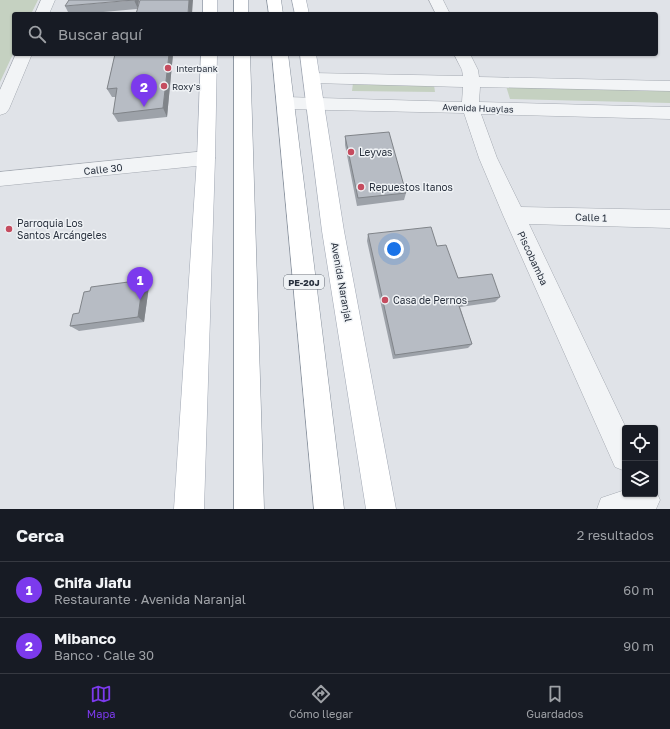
<!DOCTYPE html>
<html lang="es">
<meta charset="utf-8">
<style>
body{margin:0;font-family:"Golos Text",sans-serif;background:#242831;color:#f1f3f6}
.controls{position:absolute;right:12px;bottom:12px;display:grid;overflow:hidden;border-radius:4px;box-shadow:0 1px 3px #0004}
.controls button{width:36px;height:36px;display:grid;place-items:center;padding:0;border:0;border-bottom:1px solid #363941;background:#171b24;color:#f1f3f6;font:20px sans-serif}
.you{position:absolute;left:394px;top:249px;width:14px;height:14px;margin:-10px;border:3px solid #fff;border-radius:50%;background:#1a73e8;box-shadow:0 0 0 6px #1a73e833}
.badge{display:grid;place-items:center;width:26px;height:26px;border-radius:50%;background:#7c3aed;color:#fff;font-size:13px;font-weight:700}
.pin{position:absolute;translate:-50% -33px;filter:drop-shadow(0 1px 2px #0008)}
.pin::after{content:'';position:absolute;top:21px;width:14px;height:12px;background:inherit;clip-path:polygon(0 0,100% 0,50% 100%)}
.list{margin:0;padding:0;list-style:none}
h2{display:flex;justify-content:space-between;align-items:center;height:52px;margin:0;padding:0 16px;font-size:17px}
h2 small{font-size:13px;font-weight:400;color:#9ea1a6}
.list li{display:grid;grid-template-columns:26px 1fr auto;gap:12px;align-items:center;box-sizing:border-box;height:56px;padding:0 16px;border-top:1px solid #363941}
.list b{display:block;font-size:15px;white-space:nowrap}
.list p{margin:0;font-size:13px;white-space:nowrap;color:#9ea1a6}
.list em{font-size:13px;font-style:normal;color:#9ea1a6}
.icon{flex:none;width:22px;height:22px;fill:none;stroke:currentColor;stroke-width:2;stroke-linecap:round;stroke-linejoin:round}
.map{position:relative;flex:none;width:670px;height:509px;overflow:hidden}
.search{position:absolute;background:#171b24;box-shadow:0 1px 3px #0004;left:12px;right:12px;top:12px;height:44px;display:flex;align-items:center;gap:10px;box-sizing:border-box;padding:0 14px;border-radius:4px;color:#9ea1a6;font-size:15px}
.sheet{height:164px;background:#171b24}
nav{display:flex;justify-content:space-around;align-items:center;box-sizing:border-box;height:56px;border-top:1px solid #363941;background:#171b24;font-size:11px;color:#9ea1a6}
nav a{display:grid;justify-items:center;gap:2px}
nav .on{color:#7c3aed}
.map>svg:first-child{display:block}
.green{fill:#c5d1c1}
.lines{fill:none;stroke-linecap:round;stroke-linejoin:round}
.minor-casing{stroke:#a5aab2;stroke-width:1}
.major-casing{stroke:#a0a7b3;stroke-width:1}
.highway-casing{stroke:#88919d;stroke-width:1}
.minor{fill:#f2f4f6;fill-rule:evenodd}
.major{fill:#fff;fill-rule:evenodd}
.highway{fill:#fff;fill-rule:evenodd}
.wall{fill:#9da2a9}
.shaded-wall{fill:#808489}
.building{fill:#b7bcc4;stroke:#808489}
.poi-dot{fill:#c54c5f;stroke:#eff2f5;stroke-width:1.5}
.labels{text-anchor:middle;dominant-baseline:central;stroke-width:3;stroke-linejoin:round;paint-order:stroke}
.far-poi-label{font-size:9px;fill:#29313e;stroke:#eff2f5;text-anchor:start}
.far-street-label{font-size:9px;fill:#29313e;stroke:#eff2f5}
.shield{fill:#eff2f5;stroke:#646b75;stroke-width:1}
.shield-label{font-size:9px;font-weight:bold;fill:#29313e}
.poi-label{font-size:10px;fill:#29313e;stroke:#eff2f5;text-anchor:start}
.street-label{font-size:10px;fill:#29313e;stroke:#eff2f5}
</style>
<div class="map">
<svg width="670" height="509" viewBox="0 0 670 509">
<rect width="100%" height="100%" fill="#e0e3e8"/>
<path class="green" d="M0,0H38L31,14H14V52L0,82Z
M353,83L434,85L435,92L352,91Z
M506,86L670,91V103L510,99Z"/>
<g class="lines">
<g class="minor-casing">
<path id="minor" d="M41,0H55L49,14H35Z
M429,0H443L450,14H436Z
M16,54H32L9,109L6,113L0,115V90Z
M454,54H470L478,70L479,77L670,81V91L480,87L479,102L670,107V119L481,114L497,158L521,207L670,210V228L529,224L626,428L625,471L615,467L503,215L479,158L464,113L285,109L279,107L277,103L279,99L285,97L462,102L463,87L312,83L306,82L304,78L306,74L312,73L463,76L462,70Z
M206,151L213,153L215,158L213,163L206,165L0,186V172Z
M655,489L660,500L656,509H597L601,498L625,490V494H655Z"/>
</g>
<g class="major-casing">
<path id="major" d="M203,0H217V14H203Z
M292,0H306L309,14H295Z
M201,54H217L215,158L204,509H174L197,158Z
M300,54H316L344,231L396,509H366L322,231Z"/>
</g>
<g class="highway-casing">
<path id="highway" d="M234,0H248V14H234Z
M267,0H281L283,14H269Z
M234,54H250L264,509H234Z
M272,54H288L344,509H314Z"/>
</g>
<use href="#minor" class="minor"/>
<use href="#major" class="major"/>
<use href="#highway" class="highway"/>
</g>
<path class="wall" d="M139,0L137,9L81,14H69L65,6Z
M115,54H173L167,117L118,122L113,114L116,97H112L107,89Z
M345,136L406,193L404,200L357,206L345,145Z
M368,234L437,246L458,278L500,297L495,302L460,307L472,344L468,348L393,359L367,241Z
M149,286L144,322L79,331L70,326L79,313Z"/>
<path class="shaded-wall" d="M134,0H139L138,9Z
M189,0H193L192,14H188Z
M169,54H173L167,117L163,108Z
M143,280L149,286L144,322L138,317Z"/>
<path class="building" d="M69,0H134L65,6Z
M140,0H189L188,14H136Z
M115,54H169L163,108L113,114L117,88L107,89Z
M389,132L406,193L358,198L345,136Z
M431,227L437,246L446,245L458,278L492,274L500,297L458,303L472,344L395,355L368,234Z
M143,280L138,317L70,326L73,314L79,313L84,292L90,291L91,287Z"/>
<g class="poi-dot">
<circle cx="168" cy="68" r="4"/>
<circle cx="164" cy="86" r="4"/>
<circle cx="351" cy="152" r="4"/>
<circle cx="361" cy="187" r="4"/>
<circle cx="9" cy="229" r="4"/>
<circle cx="385" cy="300" r="4"/>
</g>
<g class="labels">
<g class="far-poi-label">
<text x="176" y="68">Interbank</text>
<text x="172" y="86">Roxy's</text>
</g>
<g class="far-street-label">
<text transform="translate(478 108) rotate(2)">Avenida Huaylas</text>
</g>
<rect class="shield" x="284" y="275" width="40" height="14" rx="3"/>
<g class="shield-label">
<text x="304" y="282">PE-20J</text>
</g>
<g class="poi-label">
<text x="359" y="152">Leyvas</text>
<text x="369" y="187">Repuestos Itanos</text>
<text x="17" y="223">Parroquia Los<tspan x="17" dy="12">Santos Arcángeles</tspan></text>
<text x="393" y="300">Casa de Pernos</text>
</g>
<g class="street-label">
<text transform="translate(103 169) rotate(-6)">Calle 30</text>
<text transform="translate(591 217) rotate(2)">Calle 1</text>
<text transform="translate(533 258) rotate(65)">Piscobamba</text>
<text transform="translate(342 282) rotate(80)">Avenida Naranjal</text>
</g>
</g>
</svg>
<div class="controls">
<button><svg class="icon" aria-label="locate" viewBox="0 0 24 24"><circle cx="12" cy="12" r="6"/><path d="M12 2v4M12 18v4M2 12h4M18 12h4"/></svg></button>
<button><svg class="icon" aria-label="layers" viewBox="0 0 24 24"><path d="M12 4l9 5-9 5-9-5zM3 14l9 5 9-5"/></svg></button>
</div>
<div class="you"></div>
<div class="pin badge" style="left:140px;top:300px">1</div>
<div class="pin badge" style="left:144px;top:107px">2</div>
<div class="search"><svg class="icon" aria-label="search" viewBox="0 0 24 24"><circle cx="10" cy="10" r="6"/><path d="M15 15l6 6"/></svg>Buscar aquí</div>
</div>
<section class="sheet">
<h2>Cerca<small>2 resultados</small></h2>
<ul class="list">
<li><span class="badge">1</span><div><b>Chifa Jiafu</b><p>Restaurante · Avenida Naranjal</p></div><em>60 m</em></li>
<li><span class="badge">2</span><div><b>Mibanco</b><p>Banco · Calle 30</p></div><em>90 m</em></li>
</ul>
</section>
<nav>
<a class="on"><svg class="icon" aria-label="map" viewBox="0 0 24 24"><path d="M3 6l6-2 6 2 6-2v14l-6 2-6-2-6 2zM9 4v14M15 6v14"/></svg>Mapa</a>
<a><svg class="icon" aria-label="directions" viewBox="0 0 24 24"><path d="M12 3l9 9-9 9-9-9zM9 14v-3h6M13 9l2 2-2 2"/></svg>Cómo llegar</a>
<a><svg class="icon" aria-label="saved" viewBox="0 0 24 24"><path d="M7 4h10v16l-5-4-5 4z"/></svg>Guardados</a>
</nav>
